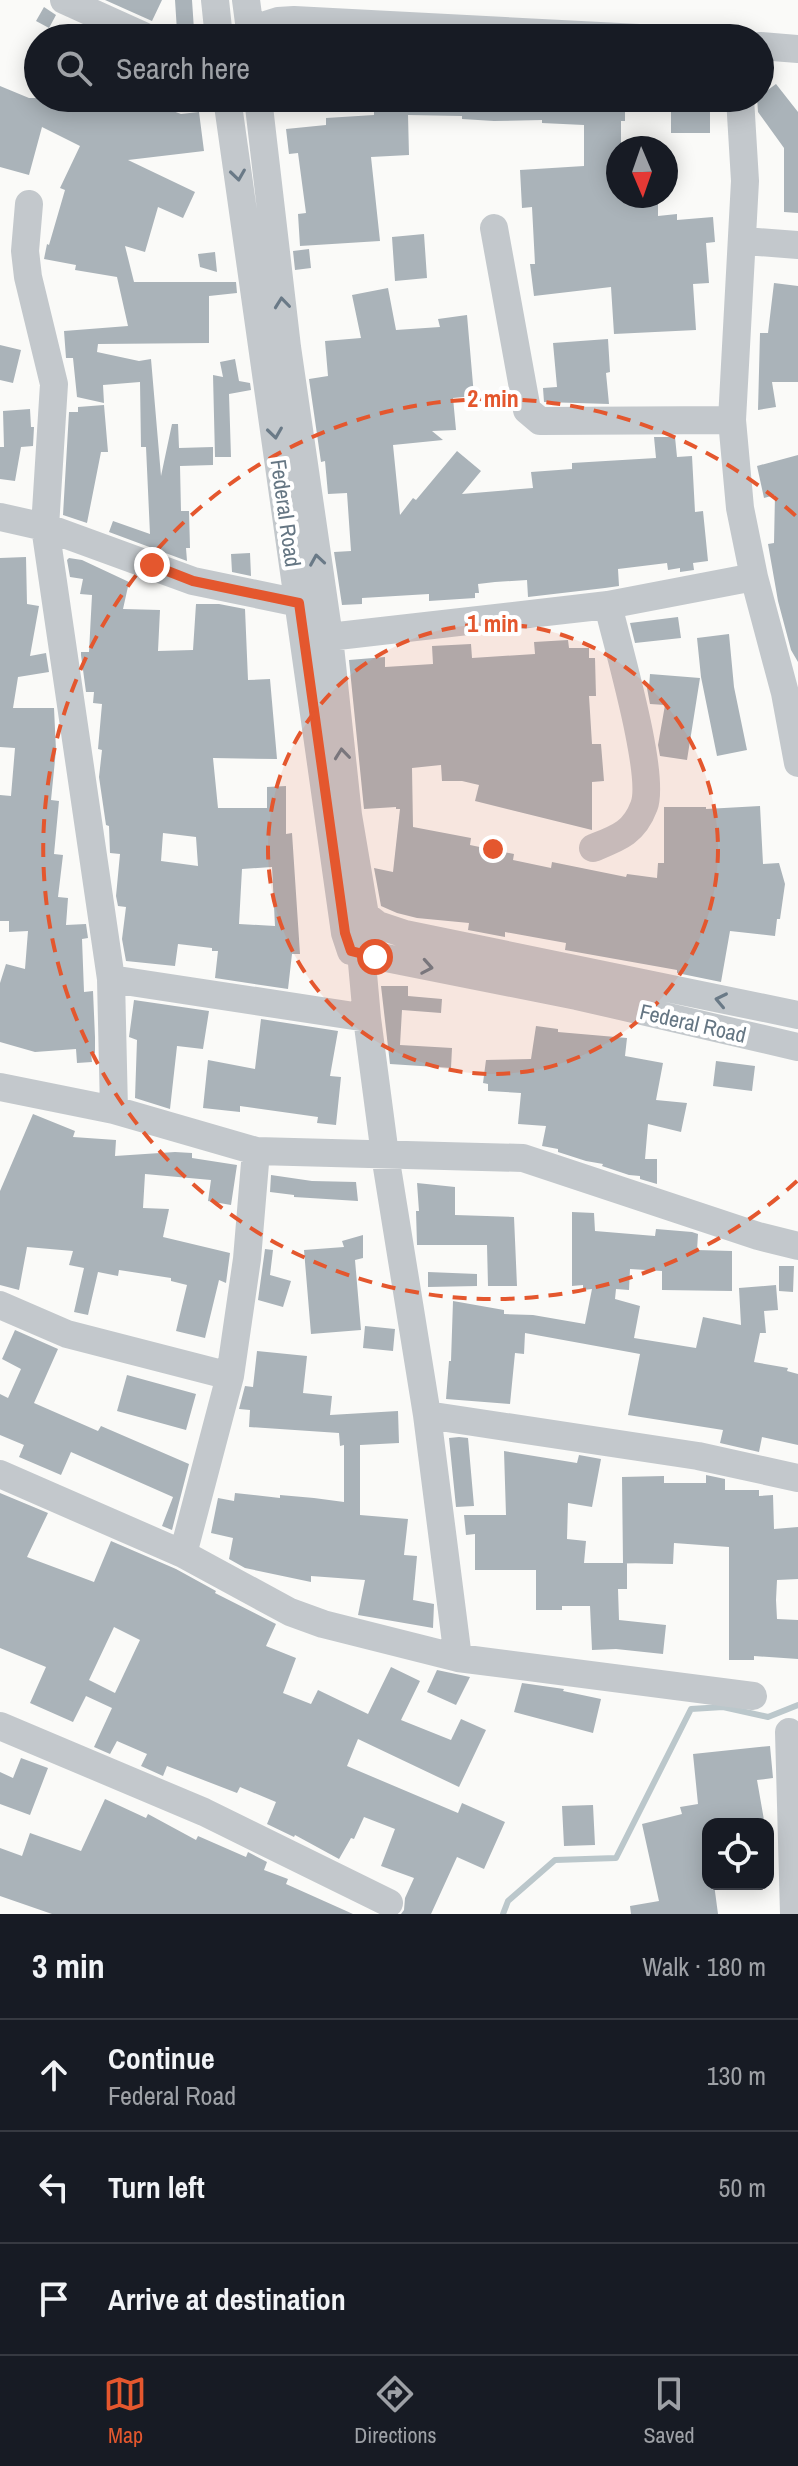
<!DOCTYPE html>
<meta charset="utf-8">
<style>
body{margin:0;font-family:"Archivo Narrow",sans-serif;background:#20242c;color:#f1f3f6}
.controls{position:absolute;right:24px;bottom:24px;display:grid;overflow:hidden;border-radius:16px;box-shadow:0 4px 20px #0003}
.controls button{width:72px;height:72px;display:grid;place-items:center;padding:0;border:0;border-bottom:2px solid #363941;background:#171b24;color:#f1f3f6;font:40px sans-serif}
.compass{position:absolute;left:606px;top:136px;width:72px;height:72px;border-radius:50%;background:#171b24;box-shadow:0 4px 20px #0003;rotate:178deg}
.stop{position:absolute;width:24px;height:24px;margin:-18px;border:6px solid #e4572e;border-radius:50%;background:#fff}
.stop.end{background:#e4572e;border-color:#fff;box-shadow:0 2px 8px #0008}
.list{margin:0;padding:0;list-style:none}
h2{display:flex;justify-content:space-between;align-items:center;height:104px;margin:0;padding:0 32px;font-size:34px}
h2 small{font-size:26px;font-weight:400;color:#9ea1a6}
.list li{display:grid;grid-template-columns:52px 1fr auto;gap:24px;align-items:center;box-sizing:border-box;height:112px;padding:0 32px;border-top:2px solid #363941}
.list b{display:block;font-size:30px;white-space:nowrap}
.list p{margin:0;font-size:26px;white-space:nowrap;color:#9ea1a6}
.list em{font-size:26px;font-style:normal;color:#9ea1a6}
.icon{flex:none;width:44px;height:44px;fill:none;stroke:currentColor;stroke-width:2;stroke-linecap:round;stroke-linejoin:round}
.map{position:relative;flex:none;width:798px;height:1914px;overflow:hidden}
.search{position:absolute;background:#171b24;box-shadow:0 4px 20px #0003;left:24px;right:24px;top:24px;height:88px;display:flex;align-items:center;gap:20px;box-sizing:border-box;padding:0 28px;border-radius:44px;color:#9ea1a6;font-size:30px}
.sheet{height:440px;background:#171b24}
nav{display:flex;justify-content:space-around;align-items:center;box-sizing:border-box;height:112px;border-top:2px solid #363941;background:#171b24;font-size:22px;color:#9ea1a6}
nav a{display:grid;justify-items:center;gap:4px}
nav .on{color:#e4572e}
.map>svg:first-child{display:block}
.lines{fill:none;stroke-linecap:round;stroke-linejoin:round}
.stream{stroke:#bbc7cb;stroke-width:6}
.building{fill:#aab3b9;fill-rule:evenodd}
.minor{stroke:#c3c8cc;stroke-width:28}
.oneway{stroke:#6a7a87}
.route{stroke:#e4572e;stroke-width:10}
.ring{fill:none;stroke:#e4572e;stroke-width:4;stroke-dasharray:14 10}
.labels{text-anchor:middle;dominant-baseline:central;stroke-width:8;stroke-linejoin:round;paint-order:stroke}
.street-label{font-size:22px;fill:#657683;stroke:#fff}
.centre{fill:#e4572e;stroke:#fff;stroke-width:4}
.ring-label{font-size:24px;text-anchor:middle;font-weight:bold;fill:#e4572e;stroke:#fff;stroke-width:8;stroke-linejoin:round;paint-order:stroke}
</style>
<div class="map">
<svg width="798" height="1914" viewBox="0 0 798 1914">
<rect width="100%" height="100%" fill="#fafaf8"/>
<g class="lines">
<path class="stream" d="M503,1914L508,1901L555,1860L616,1858L691,1709L723,1707L768,1717L798,1705"/>
</g>
<path class="building" d="M105,0H162L152,21Z
M175,0H192L194,30L177,31Z
M44,7L56,15L49,28L36,21Z
M776,84L798,112V213L784,212V148L758,112L757,98Z
M0,86L29,98H138L181,114L199,112L204,151L128,160L195,192L183,218L158,207L145,252L125,246L134,282H236L237,293L209,296V343L98,344L97,352L139,361L151,359L161,476L172,424H178L179,448L213,447V465L180,466L181,511H189L190,548H186L187,561L109,532L113,521L150,534L146,447H141L140,382L103,385L104,403L77,397L73,358H66L64,331L128,326L117,277L75,270L76,265L44,259L47,244L49,245L65,190L60,188L80,146L42,127L29,175L0,167Z
M374,98H625V121H621V148H618V196H658V216L677,214V220L713,217L715,242L706,243L709,283L693,284L696,330L614,334L611,287L534,296L530,264H535L532,207L522,208L520,170L584,166V125L542,123V120L494,121L462,119V116L408,115L409,155L371,157L380,241L300,246L298,214L306,213L298,153L289,154L286,129L326,125V118L374,115Z
M671,98H710V133H671Z
M424,234L427,278L395,281L392,237Z
M309,249L311,268L295,270L293,251Z
M215,252L217,272L200,267L198,254Z
M774,283L798,286V382H772L776,407L758,410L760,333H768Z
M388,288L396,330L440,327L438,319L467,315L474,396L453,398L456,430L432,431L443,440L393,445L400,515L413,498L416,500L457,451L481,471L462,494L533,488L531,472L572,469V463L656,458L654,437H675L677,457L692,456L695,512L703,511L708,561L693,563L694,570L680,572V568L668,570L667,563L618,569L619,586L605,588L528,597L527,580L495,582L478,584L479,593H475V598L429,601V594L362,598V604L342,605L334,552L351,551L347,493L328,494L325,461L321,462L309,379L328,376L325,341L361,338L352,295Z
M608,339L610,372L606,373L609,404L544,402L543,388L557,387L553,343Z
M0,345L21,350L13,383L0,380Z
M235,359L239,381L250,383L251,390L229,394L231,457H215L213,375L223,377L220,362Z
M104,405L108,452H101L87,523L63,515L69,412H78V407Z
M30,409L31,427H34L33,446L21,447L15,481L0,479V447H4L3,411Z
M798,455V662L791,650L778,601L768,544L774,543L775,495L764,498L757,466Z
M250,553L251,576L232,572L231,554Z
M26,557L27,604L39,606L30,656L46,653L49,672L18,677L13,708H54L56,750L51,800L59,801L54,854L63,855L58,897L68,898L66,925L86,924L88,938L82,939L84,992L93,991L95,1037V1053H91L92,1062L77,1063L76,1049L35,1052L0,1042V983L6,964L25,969L28,931L9,932V921H0V795L11,796L15,748L0,747V558Z
M69,558L82,560L129,582L123,609L160,610L158,651L193,650L196,604H219L245,609L248,680L270,679L277,759L213,758L218,808H267V787L286,786V834L292,833L300,954H292L288,989L215,978L218,951H212V948L178,944L175,966L126,961L122,939L126,907L118,906L116,896L120,854L110,853L109,826L106,825L99,777L102,750L98,749L102,704L93,703L94,692H86L81,655V652H89L92,595L80,594L83,579L70,577L67,560ZM163,833L196,837L198,866L161,861ZM272,867L275,926L239,924L242,869Z
M678,617L681,638L635,643L630,623Z
M729,634L734,687L747,750L717,756L701,677L697,638Z
M568,640L569,648H589V658H595L596,696H589L592,744H601L604,781L592,782V830L475,801L479,785L462,781H442L441,765L412,768L413,827L471,838L470,845L514,854L513,860L551,868L552,862L626,877L627,874L657,878L658,863H664V807H706V809L760,806L763,864L779,863L785,884L780,919H777L775,936L730,931L721,982L677,973V970L565,950L566,943L505,932V937L468,930L469,923L417,918L397,913L381,906L374,868L393,872L400,809H396V807L364,809L349,660L385,657V667L433,664L432,646L471,644L472,658L535,654L534,642Z
M650,674L700,678L687,760L660,756L658,745L665,705L650,704L647,688H649Z
M381,986H408V996L442,999L441,1013L402,1010L400,1045L452,1048L451,1068L390,1064Z
M134,1000L209,1011L203,1049L177,1046L170,1109L135,1098L137,1040L129,1037Z
M261,1019L338,1031L330,1076L341,1077L336,1125L317,1123L318,1117L240,1106V1112L203,1108L208,1060L255,1069Z
M536,1026L558,1029V1032L627,1038L625,1056L663,1063L656,1100L687,1103L681,1132L648,1124L645,1159H657V1184L640,1179V1176L629,1175L602,1166L603,1164L586,1161L558,1152V1149L542,1146L546,1126L518,1124L521,1093L488,1091V1084L483,1083L486,1060L531,1059Z
M716,1061L755,1066L752,1091L713,1086Z
M33,1114L75,1131L73,1137L116,1140L115,1156L175,1152L192,1153V1158L237,1165L231,1205L208,1201L211,1180L145,1174L143,1208L169,1209L163,1237L230,1253L226,1283L219,1280L205,1338L176,1331L187,1285L171,1281V1278L119,1270L118,1276L98,1272L88,1315L74,1312L84,1268L69,1265L73,1251L27,1247L19,1290L0,1285V1191Z
M271,1175L312,1181L356,1182L358,1201L294,1197V1195L270,1192Z
M417,1183L455,1187V1215L514,1217L517,1286H488L487,1245H417L416,1211H419Z
M572,1212L594,1213L595,1231L655,1236L656,1229L692,1232L698,1234L697,1250L732,1251V1291L662,1290V1271L630,1269L629,1290L616,1289L615,1299L640,1306L634,1338L696,1348L703,1317L741,1325L739,1288L776,1285L778,1310L764,1311L766,1333H760L754,1362L788,1368L787,1371L798,1374V1445L762,1437L759,1452L720,1443L723,1430L628,1415L640,1354L525,1333L524,1354L515,1353L510,1404L446,1399L449,1361H451L453,1301L504,1310V1314L533,1315L585,1324L592,1289L583,1290V1285L572,1286Z
M363,1235V1258L355,1260L361,1330L311,1334L304,1250L344,1247L342,1241Z
M265,1249L273,1250L270,1275L291,1281L283,1307L258,1300Z
M779,1266H794L793,1292L779,1291Z
M428,1272L477,1274V1286L428,1287Z
M365,1326L395,1329L393,1351L363,1348Z
M15,1330L58,1349L34,1403L98,1431L101,1426L189,1464L172,1530L162,1526L173,1497L71,1452L61,1475L19,1457L24,1445L0,1435V1394L8,1398L21,1369L2,1359Z
M257,1351L307,1356L303,1393L332,1396L330,1415L398,1411L399,1443L360,1445V1515L408,1519L404,1555L417,1556L413,1600L434,1604L433,1628L358,1615L365,1580L311,1576V1582L245,1568L229,1559L233,1538L211,1533L218,1498L234,1501L235,1493L280,1498V1495L314,1498L344,1502V1445L340,1446L339,1433L249,1427L250,1410L239,1409L245,1386L253,1387Z
M127,1375L196,1394L186,1430L117,1411Z
M459,1437L468,1438L474,1506L456,1507L449,1438Z
M504,1451L577,1463L579,1455L601,1459L592,1507L568,1503L567,1539L586,1541L584,1563H627V1589H618L619,1620L666,1625L663,1654L616,1649L592,1650L590,1606H562V1610H536V1570H475V1534L466,1535L464,1515H506Z
M706,1475L725,1479V1490H759V1496L773,1495L774,1529L798,1527V1579L777,1580L776,1600L777,1619L798,1620V1659L754,1656V1660H729V1547L674,1543L673,1564L623,1563L622,1477L664,1476V1483H706Z
M0,1493L48,1513L27,1557L94,1582L111,1541L176,1569L216,1591L215,1593L276,1624L266,1646L296,1658L283,1693L311,1704L318,1690L368,1714L391,1667L420,1681L401,1720L451,1740L461,1719L486,1730L459,1787L358,1739L347,1766L458,1813L462,1803L505,1822L484,1869L457,1857L431,1914H401L404,1910L405,1898L414,1878L381,1866L395,1829L364,1817L354,1839L351,1838L339,1859L295,1835L294,1837L267,1824L276,1802L240,1787L237,1793L167,1766L163,1776L141,1766L147,1754L117,1741L110,1754L94,1747L112,1708L86,1696L73,1722L30,1703L46,1667L0,1648ZM114,1627L140,1640L115,1693L89,1680Z
M437,1670L470,1677L456,1705L427,1692Z
M522,1683L564,1689L563,1691L601,1699L593,1733L514,1712Z
M770,1746L773,1778L757,1780L764,1820L738,1824H708V1884H714L718,1914H631L630,1906L659,1901L642,1824L682,1814L680,1807L698,1804L693,1754Z
M21,1758L48,1768L30,1815L0,1804V1772L13,1778Z
M105,1799L146,1818L148,1814L196,1840L198,1836L246,1857L248,1852L267,1862L264,1870L288,1879L286,1884L353,1914H52L0,1896V1848L22,1856L30,1833L81,1851Z
M593,1805L595,1845L564,1846L562,1806Z"/>
<g class="lines">
<path class="minor" d="M64,0L148,38
M215,0L219,38
M246,0L251,38
M250,30L278,21L294,20L639,38
M760,46L798,49
M227,98L345,933L351,951L577,996L798,1047
M740,98L745,181L732,420L740,508L754,577L785,693L798,763
M29,204L25,251L28,277L54,384L45,527L111,979L114,1110
M494,228L527,410L540,421L732,420
M744,241L798,245
M0,517L45,527L193,581L299,603
M329,637L608,605L754,577
M593,848C618,838 634,833 644,806C656,775 617,644 608,605
M365,915L378,925L405,934L798,1015
M111,979L367,1018
M0,1087L114,1110L256,1151L523,1158L758,1236L798,1246
M0,1305L67,1334L230,1376
M427,1415L698,1456L798,1478
M0,1474L183,1554L290,1612L323,1624L458,1658L427,1415L385,1155L367,1018L361,952L365,915L348,815L329,637L287,347L258,98
M183,1554L230,1376L247,1259L256,1151
M458,1658L753,1696
M0,1726L204,1812L389,1903
M789,1732L794,1914"/>
</g>
<defs><path id="oneway-chevron" d="M-2-3.5L2.5 0L-2 3.5" fill="none" stroke-width="1.6" stroke-linecap="round" stroke-linejoin="round" transform="scale(2)"/></defs>
<g class="oneway">
<use href="#oneway-chevron" transform="translate(238 175) rotate(82)"/>
<use href="#oneway-chevron" transform="translate(282 303) rotate(-96)"/>
<use href="#oneway-chevron" transform="translate(275 433) rotate(82)"/>
<use href="#oneway-chevron" transform="translate(317 560) rotate(-99)"/>
<use href="#oneway-chevron" transform="translate(342 754) rotate(-96)"/>
<use href="#oneway-chevron" transform="translate(427 967) rotate(10)"/>
<use href="#oneway-chevron" transform="translate(721 1000) rotate(-168)"/>
</g>
<g class="lines">
<path class="route" d="M152,565L193,581L299,603L345,933L351,951L375,957"/>
</g>
<circle cx="493" cy="849" r="225" fill="#e4572e" fill-opacity=".12"/>
<g class="ring">
<circle cx="493" cy="849" r="225"/>
<path d="M797 1181A450 450 0 1 1 797 517"/>
</g>
<g class="labels">
<g class="street-label">
<text transform="translate(286 513) rotate(82)">Federal Road</text>
<text transform="translate(693 1023) rotate(13)">Federal Road</text>
</g>
</g>
<circle cx="493" cy="849" r="12" class="centre"/>
<g class="ring-label">
<text x="493" y="407">2 min</text>
<text x="493" y="632">1 min</text>
</g>
</svg>
<div class="controls">
<button><svg class="icon" aria-label="locate" viewBox="0 0 24 24"><circle cx="12" cy="12" r="6"/><path d="M12 2v4M12 18v4M2 12h4M18 12h4"/></svg></button>
</div>
<svg class="compass" viewBox="-18 -18 36 36"><path d="M0-13l5 13h-10z" fill="#e53935"/><path d="M0 13l5-13h-10z" fill="#9ea1a6"/></svg>
<div class="stop" style="left:375px;top:957px"></div>
<div class="stop end" style="left:152px;top:565px"></div>
<div class="search"><svg class="icon" aria-label="search" viewBox="0 0 24 24"><circle cx="10" cy="10" r="6"/><path d="M15 15l6 6"/></svg>Search here</div>
</div>
<section class="sheet">
<h2>3 min<small>Walk · 180 m</small></h2>
<ul class="list">
<li><svg class="icon" aria-label="ahead" viewBox="0 0 24 24"><path d="M12 20V5M6 11l6-6 6 6"/></svg><div><b>Continue</b><p>Federal Road</p></div><em>130 m</em></li>
<li><svg class="icon" aria-label="left" viewBox="0 0 24 24"><path d="M17 20v-9H6M10 6l-5 5 5 5"/></svg><div><b>Turn left</b></div><em>50 m</em></li>
<li><svg class="icon" aria-label="arrive" viewBox="0 0 24 24"><path d="M6 21V4h12l-3 4 3 4H6"/></svg><div><b>Arrive at destination</b></div></li>
</ul>
</section>
<nav>
<a class="on"><svg class="icon" aria-label="map" viewBox="0 0 24 24"><path d="M3 6l6-2 6 2 6-2v14l-6 2-6-2-6 2zM9 4v14M15 6v14"/></svg>Map</a>
<a><svg class="icon" aria-label="directions" viewBox="0 0 24 24"><path d="M12 3l9 9-9 9-9-9zM9 14v-3h6M13 9l2 2-2 2"/></svg>Directions</a>
<a><svg class="icon" aria-label="saved" viewBox="0 0 24 24"><path d="M7 4h10v16l-5-4-5 4z"/></svg>Saved</a>
</nav>
